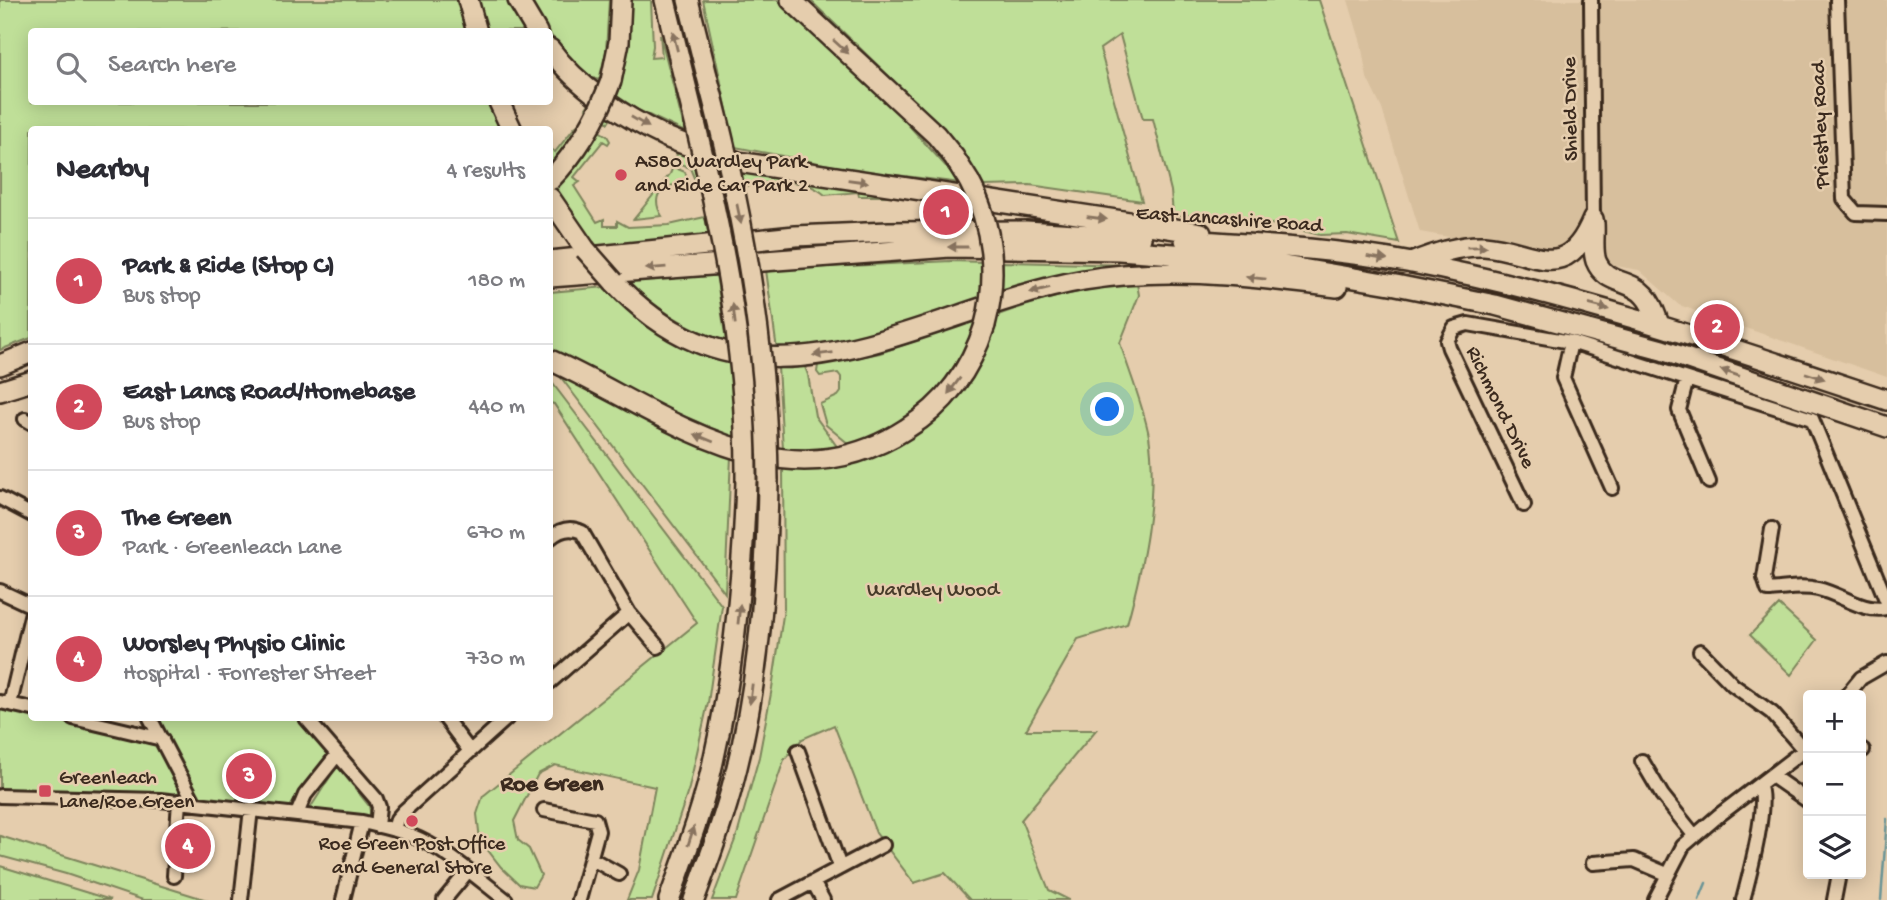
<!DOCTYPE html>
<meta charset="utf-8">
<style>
body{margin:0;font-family:"Gochi Hand",sans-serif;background:#f7f7f7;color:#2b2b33}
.controls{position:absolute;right:21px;bottom:21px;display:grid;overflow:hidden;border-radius:7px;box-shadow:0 4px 18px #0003}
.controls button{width:63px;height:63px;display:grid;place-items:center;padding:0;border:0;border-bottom:2px solid #e1e1e2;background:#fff;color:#2b2b33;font:35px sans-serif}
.you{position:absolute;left:1108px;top:410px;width:24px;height:24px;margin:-18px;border:5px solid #fff;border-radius:50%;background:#1a73e8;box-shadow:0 0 0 10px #1a73e833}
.badge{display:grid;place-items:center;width:46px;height:46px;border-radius:50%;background:#d1495b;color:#fff;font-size:23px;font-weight:700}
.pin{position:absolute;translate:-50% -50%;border:4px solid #fff;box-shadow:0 2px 7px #0006}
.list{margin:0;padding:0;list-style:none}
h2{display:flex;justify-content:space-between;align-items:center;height:91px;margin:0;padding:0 28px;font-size:30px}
h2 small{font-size:23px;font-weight:400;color:#7c7c81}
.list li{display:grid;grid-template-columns:46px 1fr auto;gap:21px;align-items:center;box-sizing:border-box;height:126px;padding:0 28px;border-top:2px solid #e1e1e2}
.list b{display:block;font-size:26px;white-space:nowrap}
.list p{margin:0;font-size:23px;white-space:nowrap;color:#7c7c81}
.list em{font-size:23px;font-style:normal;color:#7c7c81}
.icon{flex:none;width:38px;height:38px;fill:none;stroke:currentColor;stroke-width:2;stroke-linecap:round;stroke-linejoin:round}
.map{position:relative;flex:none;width:1887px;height:900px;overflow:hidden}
.search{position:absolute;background:#fff;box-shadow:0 4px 18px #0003;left:28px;top:28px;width:525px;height:77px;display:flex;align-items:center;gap:18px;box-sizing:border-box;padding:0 24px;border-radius:7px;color:#7c7c81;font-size:26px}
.panel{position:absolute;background:#fff;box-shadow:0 4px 18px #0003;left:28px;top:126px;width:525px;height:595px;border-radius:7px}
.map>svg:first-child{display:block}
.built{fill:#d7bf9d}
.green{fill:#bfdf98;stroke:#7d845b;stroke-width:2}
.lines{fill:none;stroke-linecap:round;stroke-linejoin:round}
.stream{stroke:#6a9496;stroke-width:2.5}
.minor-casing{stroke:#3b2a1e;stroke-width:18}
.highway-casing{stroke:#3b2a1e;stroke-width:24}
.minor{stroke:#e5cdad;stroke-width:12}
.highway{stroke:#e5cdad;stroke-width:19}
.highway-bridge-casing{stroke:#3b2a1e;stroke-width:24;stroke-linecap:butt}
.highway-bridge{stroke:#e5cdad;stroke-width:19}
.oneway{fill:#88735e}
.poi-dot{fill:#d1495b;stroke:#e5cdad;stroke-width:2.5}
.labels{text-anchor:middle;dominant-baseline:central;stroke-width:5;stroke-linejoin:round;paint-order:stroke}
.street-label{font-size:21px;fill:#3b2a1e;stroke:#e5cdad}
.poi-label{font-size:21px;fill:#3b2a1e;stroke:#e5cdad;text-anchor:start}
.park-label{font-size:21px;fill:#483c2a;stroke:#e5cdad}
.quarter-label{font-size:24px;font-weight:bold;fill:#3b2a1e;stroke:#e5cdad}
</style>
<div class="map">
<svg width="1887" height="900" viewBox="0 0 1887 900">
<rect width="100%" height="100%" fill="#e5cdad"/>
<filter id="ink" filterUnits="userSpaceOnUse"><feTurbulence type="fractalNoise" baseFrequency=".0143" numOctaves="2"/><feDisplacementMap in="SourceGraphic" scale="14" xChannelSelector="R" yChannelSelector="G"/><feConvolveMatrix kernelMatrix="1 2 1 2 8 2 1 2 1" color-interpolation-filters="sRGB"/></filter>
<g filter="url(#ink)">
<path class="built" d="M1348,0H1887V377L1679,305L1639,270L1420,232L1382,109L1367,78L1361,43Z"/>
<path class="green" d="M0,0H460L468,31L32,32V102H491L503,129L32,130L31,338L0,350Z
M477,0H508L528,31H485Z
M528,0H609L606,52L599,80C577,75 538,20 528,0Z
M626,0H651L653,46L651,58L662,57L660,34L685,132L638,110L617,96L624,67Z
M703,0H781L876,89L961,183L855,170L735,147Z
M810,0H1319L1399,243L1347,234L1320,235L1280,225L1173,214L1171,191L1153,119H1143L1120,35L1100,49L1142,201L1030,185L984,186L961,149L946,131Z
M550,64L630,126L908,196H859L858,192L825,195C796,169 740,188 706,195L699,190L690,168L674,161L677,154L675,151L641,135L612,117L608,123L591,106L587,109L586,108L590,102Z
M583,121L607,136L610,141L608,144L603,141L574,177L580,182L574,186L597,222L604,219V226H617V221L628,227L669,225L705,217L710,241L599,251L554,191L563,182L550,168V148L555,152L575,127Z
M673,167L685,172L691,189C669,177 647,193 662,216L634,219L670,174Z
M951,261L983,262L981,299L865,339L777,350L766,270Z
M1003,262L1132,265L1001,293Z
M716,273L726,341C686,329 655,307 625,280Z
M1137,284L1139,295L1120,343C1129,371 1144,408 1149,436C1158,496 1143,566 1127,624L1078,639L1026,730H1096L1021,820L1049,890L1069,900H970L945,873L914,883L876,833L834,725L802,739L784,760L736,900H712L738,832L759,757L772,688L784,609L783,466L873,454L983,354L998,315C1042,299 1089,287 1137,284Z
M606,287C645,327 682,347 735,364L736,439L650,401L550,350V292Z
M976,320C960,366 930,408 885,431C874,437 861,441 850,445L826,425L820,404L838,396L841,392V377L838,373L820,376L817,372L818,365L880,353Z
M778,367H805L808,375L815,416L838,448L816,450L783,449Z
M556,371L731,456L725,593Z
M550,380L722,606L708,703L689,788L652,900H627L639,870L655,787L555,765L538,774L514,821L518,840L529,849L541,875L534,887L519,884L501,867L480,840L477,814L483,796L697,623L554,404L550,403Z
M1779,605L1817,640L1791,675L1750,635Z
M0,707L31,714L32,718H47L157,742L183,795L0,792Z
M158,718H302L328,753L289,808L198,798Z
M337,766L369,806L372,820L309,810Z
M0,836L207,900H143L66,874L0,856Z
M0,866L111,900H0Z"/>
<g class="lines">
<path class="stream" d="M1699,900L1706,883
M1881,900L1887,819"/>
<g class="minor-casing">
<path id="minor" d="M1591,0L1593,219
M1837,0L1844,199L1856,213L1887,214
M1571,342L1563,378L1612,488
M1687,379L1679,410L1709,482
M25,419L32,423
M0,498L32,515
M1524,505L1449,348L1447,341L1454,328L1468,324L1571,342L1812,419L1887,602
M1772,529L1764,578L1768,590C1785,589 1801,585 1818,589C1841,594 1863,613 1887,608
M550,538C559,530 570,526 582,532L629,613L658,647
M0,591L32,606
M1700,651L1733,685L1772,713L1805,751
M550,682L629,613
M1847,695L1861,678L1887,663
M0,702L32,709
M10,704L32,612
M73,718L162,739
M150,718L194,802
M306,718L376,799L379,807L377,826
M445,718L469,750
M1861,749L1863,750
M798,751L840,867
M1642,761L1662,795L1694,835
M1772,776L1808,801
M0,796L160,800L362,822C378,826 395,829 410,835C446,849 476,877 506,900
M544,810L595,820L598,831L579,900
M297,814L305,795L337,755
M394,830L397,819L404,811L507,718
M592,859L619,874
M1593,863L1634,860L1667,874
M174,876L179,801
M813,882L823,900
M241,900L251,809
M343,900L362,822
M444,900L468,871
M779,900L883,845
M1655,900L1683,846L1718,816L1808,747
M1743,900C1749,877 1769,803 1759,785
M1834,900L1839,874"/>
</g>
<g class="highway-casing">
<path id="highway" d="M468,0L477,32
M518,0L537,32
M665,0L685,82
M688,0L707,76
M791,0L936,135L954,157L969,181
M550,49C577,87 624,117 666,137C689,147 714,154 738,162L1201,233
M611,81L619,42L621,0
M499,102L512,130
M550,198L585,249
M1594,223C1595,236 1592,249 1596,261C1605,284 1630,279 1644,295C1652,303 1655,314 1659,324
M1185,240C1261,245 1337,249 1412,263C1575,294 1731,348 1887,400
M550,261L795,236L889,232L1026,231L1141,238
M1411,263C1434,254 1459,245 1484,246C1535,250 1565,286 1593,219
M550,277L950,247L1119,250L1242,259L1396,285L1495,305L1662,350L1887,427
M614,282C758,438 923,308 1084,280C1170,265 1252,277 1337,287
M550,360C663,411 780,511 906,429C945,405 971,369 985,325
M0,365L32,352
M0,391L32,381
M669,900C685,855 703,809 713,762C734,669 743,576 746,480
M694,900C708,862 723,823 733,783C759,685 767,581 768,480"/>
</g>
<use href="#minor" class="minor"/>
<use href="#highway" class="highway"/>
<g class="highway-bridge-casing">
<path id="highway-bridge" d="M707,76C742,209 767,342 768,480
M685,82C718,213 747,344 746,480
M550,180C578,151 597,119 611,81
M969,181C993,226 998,276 985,325
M585,249L614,282"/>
</g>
<use href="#highway-bridge" class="highway-bridge"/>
</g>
<defs><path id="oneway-solid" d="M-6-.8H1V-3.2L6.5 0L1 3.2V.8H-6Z" transform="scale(1.75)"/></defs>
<g class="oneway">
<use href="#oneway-solid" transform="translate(675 41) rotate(-104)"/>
<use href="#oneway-solid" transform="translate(841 47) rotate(42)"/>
<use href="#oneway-solid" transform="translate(640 122) rotate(30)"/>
<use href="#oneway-solid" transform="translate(858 181) rotate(8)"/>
<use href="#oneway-solid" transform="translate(739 214) rotate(78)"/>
<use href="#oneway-solid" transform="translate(1097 218) rotate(8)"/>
<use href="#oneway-solid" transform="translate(958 247) rotate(180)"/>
<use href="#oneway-solid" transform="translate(1477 247) rotate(-1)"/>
<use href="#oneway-solid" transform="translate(1377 258) rotate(9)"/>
<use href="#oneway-solid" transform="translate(656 268) rotate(175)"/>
<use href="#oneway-solid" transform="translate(1256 278) rotate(-174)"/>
<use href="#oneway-solid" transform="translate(1040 290) rotate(166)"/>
<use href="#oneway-solid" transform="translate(1599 307) rotate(15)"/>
<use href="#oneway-solid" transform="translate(734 314) rotate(-97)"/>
<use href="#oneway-solid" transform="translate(823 354) rotate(173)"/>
<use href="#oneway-solid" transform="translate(1730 373) rotate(-161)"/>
<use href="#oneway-solid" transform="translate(1815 376) rotate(18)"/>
<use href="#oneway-solid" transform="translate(954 386) rotate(127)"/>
<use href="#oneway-solid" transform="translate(704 438) rotate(-158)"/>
<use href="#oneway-solid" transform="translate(739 614) rotate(-84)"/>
<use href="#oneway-solid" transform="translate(751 694) rotate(97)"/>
<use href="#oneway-solid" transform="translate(691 836) rotate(-72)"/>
</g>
</g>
<g class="poi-dot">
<circle cx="621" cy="175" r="7"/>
<rect x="38" y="784" width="14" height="14" rx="3.5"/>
<circle cx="412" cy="821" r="7"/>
</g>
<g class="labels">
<g class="street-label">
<text transform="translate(1572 109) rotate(-91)">Shield Drive</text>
<text transform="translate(1822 125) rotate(-92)">Priestley Road</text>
<text transform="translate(1229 221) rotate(4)">East Lancashire Road</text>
<text transform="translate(1499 408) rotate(64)">Richmond Drive</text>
</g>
<g class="poi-label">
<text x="635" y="163">A580 Wardley Park<tspan x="635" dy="24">and Ride Car Park 2</tspan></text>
<text x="59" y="779">Greenleach<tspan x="59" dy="24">Lane/Roe Green</tspan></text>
<text x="412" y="845" text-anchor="middle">Roe Green Post Office<tspan x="412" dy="24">and General Store</tspan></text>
</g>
<g class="park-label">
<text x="933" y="591">Wardley Wood</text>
</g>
<g class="quarter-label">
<text x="552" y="785">Roe Green</text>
</g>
</g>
</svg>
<div class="controls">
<button>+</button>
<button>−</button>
<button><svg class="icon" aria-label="layers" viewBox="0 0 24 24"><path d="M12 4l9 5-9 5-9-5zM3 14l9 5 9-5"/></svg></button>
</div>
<div class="you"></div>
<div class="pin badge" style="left:946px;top:212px">1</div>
<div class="pin badge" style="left:1717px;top:327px">2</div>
<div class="pin badge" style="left:249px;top:776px">3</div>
<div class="pin badge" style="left:188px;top:846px">4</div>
<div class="search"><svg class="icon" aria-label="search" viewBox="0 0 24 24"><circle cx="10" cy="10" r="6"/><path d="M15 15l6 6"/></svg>Search here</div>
<section class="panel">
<h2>Nearby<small>4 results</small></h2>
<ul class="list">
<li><span class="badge">1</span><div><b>Park &amp; Ride (Stop C)</b><p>Bus stop</p></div><em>180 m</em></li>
<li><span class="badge">2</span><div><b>East Lancs Road/Homebase</b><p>Bus stop</p></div><em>440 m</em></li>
<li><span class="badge">3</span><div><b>The Green</b><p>Park · Greenleach Lane</p></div><em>670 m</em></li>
<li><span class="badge">4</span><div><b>Worsley Physio Clinic</b><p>Hospital · Forrester Street</p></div><em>730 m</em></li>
</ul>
</section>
</div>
